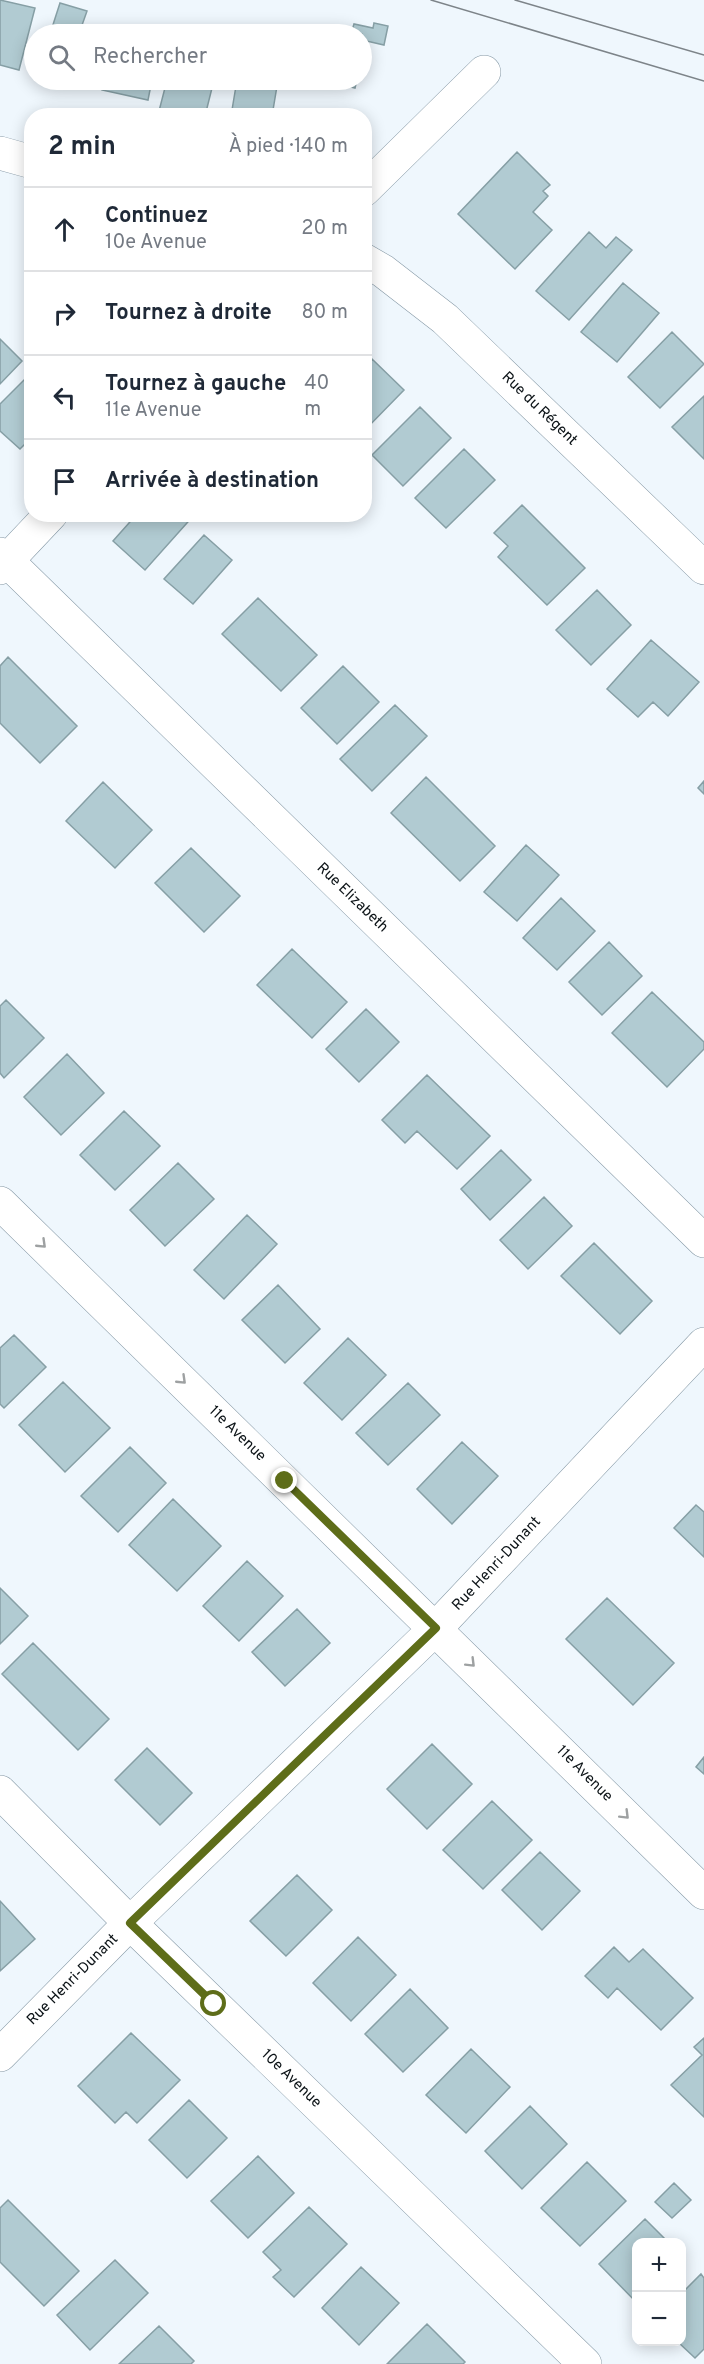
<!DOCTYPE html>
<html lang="fr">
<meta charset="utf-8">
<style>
body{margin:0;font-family:Overpass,sans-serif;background:#f2f2f3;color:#1f2937}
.controls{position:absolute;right:18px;bottom:18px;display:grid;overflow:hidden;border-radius:12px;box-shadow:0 3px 15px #0003}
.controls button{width:54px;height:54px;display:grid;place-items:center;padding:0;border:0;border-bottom:2px solid #e0e1e3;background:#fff;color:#1f2937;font:30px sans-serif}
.stop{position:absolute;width:18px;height:18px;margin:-14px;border:4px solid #5e6d19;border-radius:50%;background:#fff}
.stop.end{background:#5e6d19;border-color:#fff;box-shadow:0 2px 6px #0008}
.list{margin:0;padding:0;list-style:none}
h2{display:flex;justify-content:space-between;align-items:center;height:78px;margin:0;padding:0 24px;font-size:26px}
h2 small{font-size:20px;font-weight:400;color:#747a83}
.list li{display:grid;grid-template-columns:39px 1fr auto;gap:18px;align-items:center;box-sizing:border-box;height:84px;padding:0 24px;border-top:2px solid #e0e1e3}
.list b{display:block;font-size:22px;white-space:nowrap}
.list p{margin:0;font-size:20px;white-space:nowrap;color:#747a83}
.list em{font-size:20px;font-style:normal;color:#747a83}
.icon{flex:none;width:33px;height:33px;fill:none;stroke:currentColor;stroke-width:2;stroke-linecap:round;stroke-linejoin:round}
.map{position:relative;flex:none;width:704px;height:2364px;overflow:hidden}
.search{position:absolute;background:#fff;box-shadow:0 3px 15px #0003;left:24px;top:24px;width:348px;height:66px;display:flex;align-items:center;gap:15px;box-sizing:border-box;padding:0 21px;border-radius:33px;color:#747a83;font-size:22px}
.panel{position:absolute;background:#fff;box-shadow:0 3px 15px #0003;left:24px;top:108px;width:348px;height:414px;border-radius:24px}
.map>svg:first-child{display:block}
.building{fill:#b1cbd2;stroke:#869fa5;stroke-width:1.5}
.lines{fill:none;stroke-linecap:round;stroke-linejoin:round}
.minor-casing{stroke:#8699a6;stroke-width:34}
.minor{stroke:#fff;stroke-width:33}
.tram{stroke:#7d8489;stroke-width:1.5}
.oneway{stroke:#9ea1a2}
.route{stroke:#5e6d19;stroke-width:8}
.labels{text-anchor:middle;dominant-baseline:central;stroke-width:4.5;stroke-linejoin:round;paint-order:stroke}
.street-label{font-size:15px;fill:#0c1317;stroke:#fff}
</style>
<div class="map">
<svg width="704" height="2364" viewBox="0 0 704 2364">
<rect width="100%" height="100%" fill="#eff7fd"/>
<path class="building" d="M0,0L35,8L19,70L0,65Z
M60,3L87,11L81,28L97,34H50Z
M374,23L388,26L384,45L362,40V34H351L354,24L373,28Z
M116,25L160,34H114Z
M53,80H82L80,88Z
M104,80H152L148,100L102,90Z
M167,80H214L205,116H175L159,111Z
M237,80H278L272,116H231Z
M324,80H357L355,88Z
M517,152L550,185L543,191L548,196L533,212L552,230L515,269L458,214Z
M589,232L606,248L616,237L632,250L569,320L536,291Z
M623,283L659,313L617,362L581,332Z
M672,332L704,364L660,408L628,377Z
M0,339L22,361L0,384Z
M372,359L404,390L364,431V367Z
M32,372V437L20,449L0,431V404Z
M704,396V459L672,427Z
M420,407L451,438L403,486L372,455Z
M464,449L495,480L446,528L415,498Z
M522,505L585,568L547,605L498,557L508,546L494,533Z
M137,514H195L145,570L113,541Z
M204,535L232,560L193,604L164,579Z
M597,590L631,625L591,665L556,630Z
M258,598L317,655L281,691L222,634Z
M651,640L699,682L668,716L653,702L638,717L607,689Z
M8,657L77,726L40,763L0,723V666Z
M343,666L379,702L337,744L301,708Z
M395,705L427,736L372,791L340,759Z
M426,777L495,846L460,881L391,813Z
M704,781V794L698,788Z
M103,782L152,830L115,868L66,821Z
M526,845L559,875L517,921L484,892Z
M191,848L240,896L204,932L155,883Z
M561,898L595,931L557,970L523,938Z
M609,942L642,976L602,1015L569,982Z
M292,949L347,1002L312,1038L257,985Z
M652,992L704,1042V1049L667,1087L612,1033Z
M6,1000L44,1038L4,1078L0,1073V1006Z
M366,1009L399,1042L359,1082L326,1049Z
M67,1054L104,1093L61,1135L24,1097Z
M427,1075L490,1136L457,1169L417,1131L405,1143L382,1120Z
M124,1111L160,1146L115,1190L80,1155Z
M501,1150L531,1180L490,1220L461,1189Z
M178,1163L214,1199L165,1246L130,1210Z
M544,1197L572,1226L528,1269L500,1240Z
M247,1215L277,1244L224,1299L194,1270Z
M594,1243L652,1301L620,1334L561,1276Z
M278,1285L320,1329L285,1363L242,1320Z
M14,1335L46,1367L4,1408L0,1404V1348Z
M348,1338L386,1375L342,1420L304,1383Z
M63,1382L110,1428L65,1472L19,1425Z
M408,1383L440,1415L388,1465L356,1433Z
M462,1442L498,1476L452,1524L417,1489Z
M130,1447L166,1483L118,1532L81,1496Z
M173,1499L221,1546L177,1591L129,1545Z
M696,1505L704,1512V1557L674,1528Z
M247,1561L283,1596L239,1641L203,1606Z
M0,1588L28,1616L0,1644Z
M607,1598L674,1663L633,1705L566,1639Z
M297,1609L330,1643L285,1686L252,1652Z
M33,1643L109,1719L78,1750L2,1674Z
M432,1744L472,1784L427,1829L387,1789Z
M147,1748L192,1793L160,1825L115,1780Z
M704,1757V1774L696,1767Z
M492,1801L532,1840L483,1889L443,1850Z
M540,1852L580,1891L542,1930L502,1890Z
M297,1875L332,1910L286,1956L250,1921Z
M0,1901L35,1939L0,1971Z
M358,1937L396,1975L351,2021L313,1983Z
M614,1947L629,1962L643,1949L693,1998L661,2030L617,1988L608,1998L585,1976Z
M410,1989L448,2028L403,2072L365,2034Z
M131,2033L180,2080L137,2123L126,2112L115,2123L78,2086Z
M704,2038V2117L671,2085L702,2055L694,2047Z
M471,2049L510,2087L466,2133L426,2095Z
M189,2100L227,2138L187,2178L149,2140Z
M530,2106L567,2144L522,2189L485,2151Z
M258,2156L294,2193L248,2238L211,2201Z
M587,2162L626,2201L580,2246L541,2208Z
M674,2183L691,2200L672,2218L655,2202Z
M8,2200L79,2271L44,2306L0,2262V2208Z
M309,2207L347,2244L294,2297L273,2277L281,2270L263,2252Z
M645,2219L668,2242H636V2302L599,2264Z
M115,2260L148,2293L90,2350L57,2315Z
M361,2267L399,2303L359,2345L322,2308Z
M701,2274L704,2278V2349L695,2358L678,2342H682V2293Z
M427,2324L465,2362L463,2364H387Z
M159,2326L194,2361L191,2364H119Z"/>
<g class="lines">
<g class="minor-casing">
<path id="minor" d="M0,153L32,162
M364,190L484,72
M364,260L383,271L445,319L704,568
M0,554L704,1241
M0,568L51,514
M0,1203L704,1893
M0,1792L130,1923L585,2364
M0,2055L130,1923L436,1628L704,1344"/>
</g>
<use href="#minor" class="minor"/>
<path class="tram" d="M431,0L704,81
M515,0L704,55"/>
</g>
<defs><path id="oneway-chevron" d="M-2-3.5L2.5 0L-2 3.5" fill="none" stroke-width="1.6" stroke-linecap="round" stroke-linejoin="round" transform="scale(1.5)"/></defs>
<g class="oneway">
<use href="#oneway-chevron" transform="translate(42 1244) rotate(44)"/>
<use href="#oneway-chevron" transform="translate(182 1380) rotate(44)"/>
<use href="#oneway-chevron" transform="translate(471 1663) rotate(45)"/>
<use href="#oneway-chevron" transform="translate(625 1815) rotate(45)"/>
</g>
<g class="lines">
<path class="route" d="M214,2004L130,1923L436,1628L285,1481"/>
</g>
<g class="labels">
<g class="street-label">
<text transform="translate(539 409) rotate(44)">Rue du Régent</text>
<text transform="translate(352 898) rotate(44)">Rue Elizabeth</text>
<text transform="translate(237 1434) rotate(44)">11e Avenue</text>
<text transform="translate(497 1564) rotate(-47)">Rue Henri-Dunant</text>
<text transform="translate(584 1774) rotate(45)">11e Avenue</text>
<text transform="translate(73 1980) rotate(-45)">Rue Henri-Dunant</text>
<text transform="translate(291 2079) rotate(44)">10e Avenue</text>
</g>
</g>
</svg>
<div class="controls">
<button>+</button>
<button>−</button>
</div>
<div class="stop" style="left:214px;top:2004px"></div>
<div class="stop end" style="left:285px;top:1481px"></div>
<div class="search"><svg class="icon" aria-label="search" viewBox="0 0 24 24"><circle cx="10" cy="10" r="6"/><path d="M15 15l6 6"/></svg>Rechercher</div>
<section class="panel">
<h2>2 min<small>À pied · 140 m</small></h2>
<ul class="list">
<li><svg class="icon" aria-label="ahead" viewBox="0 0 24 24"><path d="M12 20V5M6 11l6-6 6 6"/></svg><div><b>Continuez</b><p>10e Avenue</p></div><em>20 m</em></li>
<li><svg class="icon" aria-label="right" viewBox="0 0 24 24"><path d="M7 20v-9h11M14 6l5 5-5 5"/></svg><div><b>Tournez à droite</b></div><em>80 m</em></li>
<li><svg class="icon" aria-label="left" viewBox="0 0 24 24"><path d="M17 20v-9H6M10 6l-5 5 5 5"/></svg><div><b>Tournez à gauche</b><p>11e Avenue</p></div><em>40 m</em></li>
<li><svg class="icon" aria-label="arrive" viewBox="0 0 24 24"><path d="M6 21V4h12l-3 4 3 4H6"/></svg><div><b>Arrivée à destination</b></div></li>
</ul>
</section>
</div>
